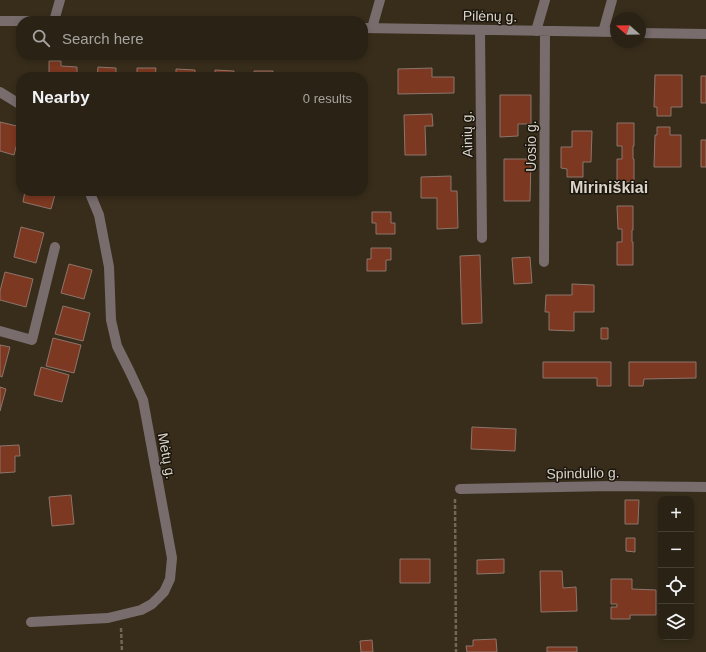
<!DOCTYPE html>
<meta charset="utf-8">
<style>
body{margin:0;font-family:Arial,sans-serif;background:#322a1d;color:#f1f3f6}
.controls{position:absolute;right:12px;bottom:12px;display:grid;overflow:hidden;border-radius:8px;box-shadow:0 2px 6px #0003}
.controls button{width:36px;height:36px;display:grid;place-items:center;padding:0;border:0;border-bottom:1px solid #463f34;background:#2a2214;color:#f1f3f6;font:20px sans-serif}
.compass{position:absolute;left:610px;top:12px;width:36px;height:36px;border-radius:50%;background:#2a2214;box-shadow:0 2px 6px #0003;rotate:290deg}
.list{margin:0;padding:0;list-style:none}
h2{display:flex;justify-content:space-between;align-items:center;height:52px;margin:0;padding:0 16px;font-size:17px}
h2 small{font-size:13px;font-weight:400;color:#a5a4a0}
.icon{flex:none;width:22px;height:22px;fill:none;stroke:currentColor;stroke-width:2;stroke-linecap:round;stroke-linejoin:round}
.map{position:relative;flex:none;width:706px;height:652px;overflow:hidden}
.search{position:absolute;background:#2a2214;box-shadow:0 2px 6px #0003;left:16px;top:16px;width:352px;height:44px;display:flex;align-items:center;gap:10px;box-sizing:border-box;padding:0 14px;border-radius:16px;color:#a5a4a0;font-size:15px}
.panel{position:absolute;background:#2a2214;box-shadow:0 2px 6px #0003;left:16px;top:72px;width:352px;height:124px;border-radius:16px}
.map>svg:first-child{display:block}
.building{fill:#7c3820;stroke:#8d756c}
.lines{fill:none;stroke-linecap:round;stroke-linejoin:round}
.path{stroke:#716757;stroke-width:2.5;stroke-dasharray:4 2;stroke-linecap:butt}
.minor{stroke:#786c6d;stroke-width:10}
.labels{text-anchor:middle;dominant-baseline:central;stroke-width:3;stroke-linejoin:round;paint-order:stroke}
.street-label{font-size:14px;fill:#dbd4c9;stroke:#1b160e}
.quarter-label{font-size:16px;font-weight:bold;fill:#dbd4c9;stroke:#1b160e}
</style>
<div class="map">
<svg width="706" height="652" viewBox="0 0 706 652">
<rect width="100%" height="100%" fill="#382d1b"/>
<path class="building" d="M49,61H61V66L77,67V75H84V77H49Z
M98,67L116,68V76L123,77H97Z
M137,68H156L155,77H162H137Z
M432,68V77H454V93L398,94V69Z
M176,69L195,70V77H176Z
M215,70L234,71V77H215Z
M254,71H273V77H254Z
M655,75H682V107H671V116H657V107H654Z
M701,76H706V103H701Z
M500,95H531V124H518V136L500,137Z
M432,114L433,126H425L426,155H405L404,115Z
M0,122L21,127L14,155L0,151Z
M617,123H634V146H633V159H634V182H617V159H622V146H617Z
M657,127H670V135H681V167H654L655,135H657Z
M572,131H592L591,162H583V177H567V169L561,168V147H572Z
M701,140H706V167H701Z
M504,159H531L530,201H504Z
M451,176V191H457L458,228L437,229V198H421V177Z
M25,191H56L51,209L23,202Z
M617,206H633V230H632V242H633V265H617V242H622V229H618Z
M372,212H391V223H395V234H376V223H372Z
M21,227L44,233L36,263L14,257Z
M371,248H391V260H386V271H367V259H371Z
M480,255L482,323L462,324L460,256Z
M530,257L532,283L514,284L512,258Z
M69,264L92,270L84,299L61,293Z
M5,272L33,279L26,307L0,300V291Z
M572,284L594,285V312H574V331L549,330V312H545L546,295H572Z
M63,306L90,313L83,341L55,334Z
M601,328H608V339H601Z
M53,338L81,345L74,373L46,366Z
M0,345L10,347L2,377L0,376Z
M543,362H611V386H597V378H543Z
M629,362H696V378L644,379L643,386H629Z
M41,367L69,375L62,402L34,395Z
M0,387L6,389L0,411Z
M472,427L516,429L515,451L471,449Z
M19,445L20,456H15V472L0,473V446Z
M71,495L74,524L52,526L49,497Z
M625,500H639L638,524H625Z
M626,538H635V552L626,551Z
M400,559H430V583H400Z
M504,559V573L477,574V560Z
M540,571H562L563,588L576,587L577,611L541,612Z
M611,579H632V589L656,590V615H630V619H611V607H617V604H611Z
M496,639L497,652H467L466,646H473V640Z
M372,640L373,652H361L360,641Z
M547,647H577V652H547Z"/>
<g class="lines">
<path class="path" d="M455,499L456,652
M121,628L122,652"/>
<path class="minor" d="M0,21H30
M54,21L60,0
M363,28L616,32
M372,28L380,0
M480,30L482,238
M536,31L545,0
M603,32L612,0
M640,33L706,34
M0,92L21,105
M544,262L545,31
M0,331L32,340L55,247
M460,489L612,486L706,487
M31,622L108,618L141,610L152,604L164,592L170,579L172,558L143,400L130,372L117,346L111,320L109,267L99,215L89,191"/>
</g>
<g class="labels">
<g class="street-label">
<text transform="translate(490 16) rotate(1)">Pilėnų g.</text>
<text transform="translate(467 134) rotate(-91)">Ainių g.</text>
<text transform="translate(531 146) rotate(-90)">Uosio g.</text>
<text transform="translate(167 456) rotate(79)">Mėtų g.</text>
<text transform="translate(583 473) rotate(-1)">Spindulio g.</text>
</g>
<g class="quarter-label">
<text x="609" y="187">Miriniškiai</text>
</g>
</g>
</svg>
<div class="controls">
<button>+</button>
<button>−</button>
<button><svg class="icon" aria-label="locate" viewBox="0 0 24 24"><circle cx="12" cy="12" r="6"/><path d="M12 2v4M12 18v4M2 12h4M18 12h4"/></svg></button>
<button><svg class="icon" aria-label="layers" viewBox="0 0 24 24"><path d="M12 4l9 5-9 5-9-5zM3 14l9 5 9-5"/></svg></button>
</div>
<svg class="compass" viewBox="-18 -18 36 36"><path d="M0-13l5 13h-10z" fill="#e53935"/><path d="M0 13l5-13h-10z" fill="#a5a4a0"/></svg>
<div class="search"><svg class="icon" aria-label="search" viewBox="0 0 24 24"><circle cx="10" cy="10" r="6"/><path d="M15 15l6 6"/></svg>Search here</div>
<section class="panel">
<h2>Nearby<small>0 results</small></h2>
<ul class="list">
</ul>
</section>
</div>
